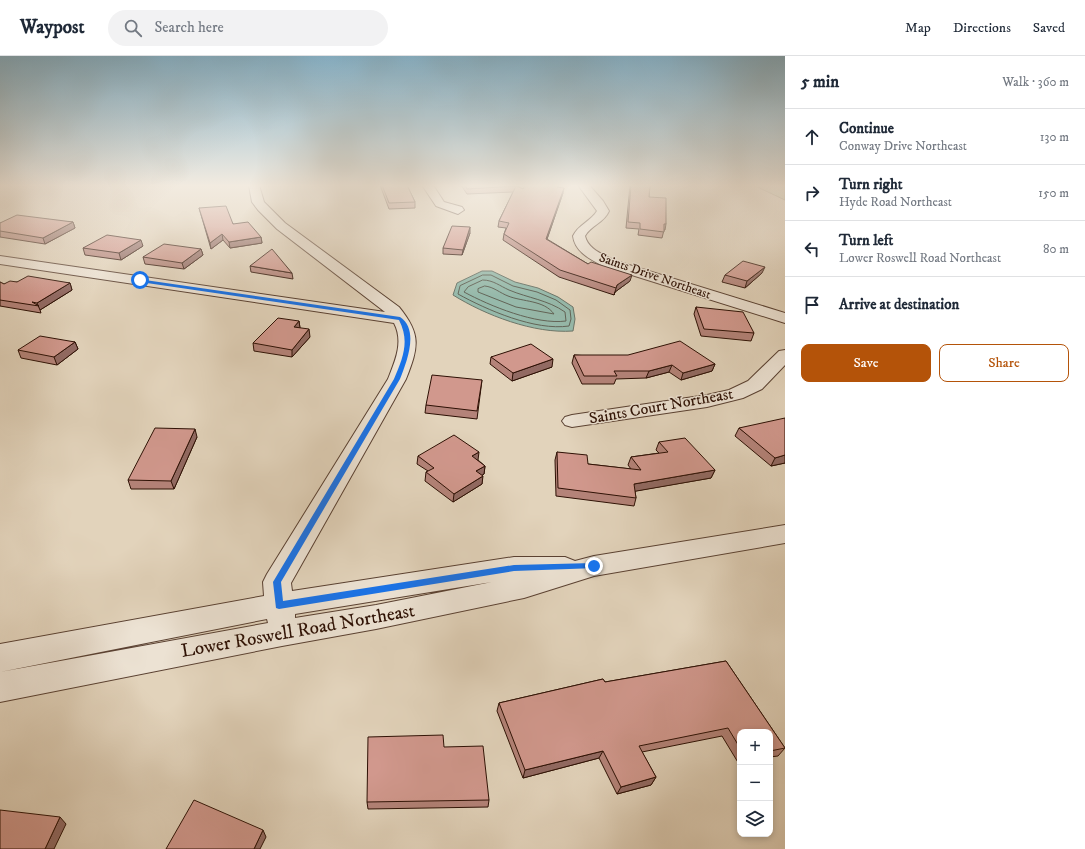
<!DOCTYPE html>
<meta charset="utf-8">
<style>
body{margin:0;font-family:"IM FELL DW Pica",serif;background:#f2f2f3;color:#1f2937}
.controls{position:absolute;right:12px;bottom:12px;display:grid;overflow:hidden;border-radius:8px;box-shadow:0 2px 6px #0003}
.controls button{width:36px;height:36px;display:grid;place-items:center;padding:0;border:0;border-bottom:1px solid #e0e1e3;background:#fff;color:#1f2937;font:20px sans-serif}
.stop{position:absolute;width:12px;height:12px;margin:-9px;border:3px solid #1a73e8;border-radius:50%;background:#fff}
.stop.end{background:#1a73e8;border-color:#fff;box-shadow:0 1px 4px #0008}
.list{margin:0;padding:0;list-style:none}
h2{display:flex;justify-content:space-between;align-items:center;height:52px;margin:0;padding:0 16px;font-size:17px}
h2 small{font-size:13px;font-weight:400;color:#747a83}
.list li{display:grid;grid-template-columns:26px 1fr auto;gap:12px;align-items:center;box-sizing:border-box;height:56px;padding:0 16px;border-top:1px solid #e0e1e3}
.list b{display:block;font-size:15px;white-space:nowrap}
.list p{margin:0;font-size:13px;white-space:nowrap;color:#747a83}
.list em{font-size:13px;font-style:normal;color:#747a83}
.actions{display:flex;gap:8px;padding:12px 16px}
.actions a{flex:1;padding:9px 0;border:1px solid #b45309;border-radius:8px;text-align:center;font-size:14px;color:#b45309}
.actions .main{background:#b45309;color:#fff}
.icon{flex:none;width:22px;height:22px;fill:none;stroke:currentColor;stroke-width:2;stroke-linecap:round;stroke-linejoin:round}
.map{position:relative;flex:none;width:785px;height:793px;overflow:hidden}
header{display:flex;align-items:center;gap:24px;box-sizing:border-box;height:56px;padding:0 20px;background:#fff;border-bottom:1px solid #e0e1e3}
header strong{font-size:19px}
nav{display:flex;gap:22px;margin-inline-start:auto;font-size:14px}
.search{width:280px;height:36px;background:#f2f2f3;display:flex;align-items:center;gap:10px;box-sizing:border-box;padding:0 14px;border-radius:22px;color:#747a83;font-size:15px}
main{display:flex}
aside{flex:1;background:#fff}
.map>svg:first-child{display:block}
.green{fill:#aebe94;stroke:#6e674c}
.water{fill:#96b9aa;stroke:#6c7568}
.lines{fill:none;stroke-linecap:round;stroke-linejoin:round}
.shore{stroke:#626457;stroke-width:1}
.minor-casing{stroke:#5a4132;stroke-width:2}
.minor{fill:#ece2d3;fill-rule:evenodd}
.wall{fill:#b48379;stroke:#2d1004}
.shaded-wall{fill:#926a63;stroke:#2d1004}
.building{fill:#d1988d;stroke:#2d1004}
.route{fill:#1a73e8}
.labels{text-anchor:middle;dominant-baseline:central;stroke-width:3;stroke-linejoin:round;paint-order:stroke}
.far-street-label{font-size:13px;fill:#2d1004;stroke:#ece2d3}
.street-label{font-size:16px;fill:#2d1004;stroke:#ece2d3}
.near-street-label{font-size:19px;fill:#2d1004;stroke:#ece2d3}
</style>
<header>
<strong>Waypost</strong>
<div class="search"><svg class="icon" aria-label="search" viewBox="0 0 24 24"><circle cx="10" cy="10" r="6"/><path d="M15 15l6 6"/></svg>Search here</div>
<nav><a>Map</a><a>Directions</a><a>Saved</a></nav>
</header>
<main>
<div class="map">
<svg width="785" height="793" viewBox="0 0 785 793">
<rect width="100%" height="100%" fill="#e2d3bb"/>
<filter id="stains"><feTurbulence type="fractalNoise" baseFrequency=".005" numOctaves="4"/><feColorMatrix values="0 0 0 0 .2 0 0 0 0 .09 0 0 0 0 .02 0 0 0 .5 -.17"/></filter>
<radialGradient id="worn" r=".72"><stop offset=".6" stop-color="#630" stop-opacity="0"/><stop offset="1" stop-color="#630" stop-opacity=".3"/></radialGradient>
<path class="green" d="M753,129H785V144Z"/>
<path class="water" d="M482,215H492L515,226L538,232L558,241L573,251L575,263L573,275C534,278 485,259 453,239L457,227Z"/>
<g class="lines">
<path class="shore" d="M483,219H491L513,230L537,236L556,244L570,254L571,263L569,270C535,275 487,254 458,238L460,230Z
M483,224C493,224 500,230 509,234C528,242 548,244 565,256L566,265C536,269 490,250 464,236L468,231Z
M485,230C494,231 500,237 508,240C523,246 544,244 554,258L516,251L478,236V233Z"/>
<g class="minor-casing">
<path id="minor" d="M249,129H259L264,146L285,167L399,251C421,278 419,290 406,323L291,527L292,535L514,501H565L575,505L594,500L785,469V487L594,520L524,542L376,573L282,590L0,646V616L268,567L267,563L0,616V588L264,540L263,526L267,518L388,323C395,305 404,286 394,267L0,208V200L385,256L277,173L258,154L252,146ZM492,526L376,549L295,562V558Z
M422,129H433L444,146L462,151L464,154L458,158L436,150Z
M578,129H589L603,145L609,155C604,167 591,169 585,180C588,193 602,198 613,204L785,257V267L603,210C590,203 575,196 573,180C578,169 591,165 597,155Z
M785,294V309L762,333L743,342L707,351L572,371L565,369L562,365L565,361L572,359L707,339L729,334L748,325L779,295Z"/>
</g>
<use href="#minor" class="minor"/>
</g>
<path class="wall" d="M380,129H407L415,146V152L389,153Z
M461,129H515L523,133L559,129L558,131L563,137L547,183L588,208L630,225L615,236L614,239L559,221L503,184L504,178L506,172L498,171L499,165L513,136L467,138Z
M630,129H650L649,141L666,168L665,174H664L662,182L638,179L639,173L626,172Z
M199,152L261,181L262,187L230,192L223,184L211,193Z
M73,166L75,172L45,188L0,181V167Z
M470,177L462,199L443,198V192Z
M143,190L121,204L85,199L83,192Z
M201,193L203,199L184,213L145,208L143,201Z
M250,210L292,217L293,223L251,216Z
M762,217L745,232L722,226L725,219Z
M0,226L4,228L17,226L70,227L72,234L40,254L41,257L0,250Z
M696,251L754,277L751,285L701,280L694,258Z
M299,265L300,272L310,281L292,301L254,295L253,287Z
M75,286L78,293L57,309L21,302L18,294Z
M574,299L715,308L712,315L681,324L669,316L646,322L616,323L614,328H582L572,307Z
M491,301L552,311L512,325L490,308Z
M482,324L477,363L425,357L426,349Z
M739,372L785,407L771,410L735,380Z
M197,381L174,433H131L128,424Z
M659,386L715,414L711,422L635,435L636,442L634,450L556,440L555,404L557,396L588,408L631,413L628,409L631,401L659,397L656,394Z
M418,400L478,404L485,410L484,418L482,419V428L453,446L425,425L426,416L428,415L417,408Z
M726,605L785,692L778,700L770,701V676H740V707L739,708L722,680L642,696L656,721L651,729L617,738L599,702L523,722L497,655L499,647L603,623L605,626Z
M444,691L489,744L488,751L368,753L367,746Z"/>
<path class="shaded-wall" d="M564,132L563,137L545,189L546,183Z
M73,166L75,172L45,188L43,182Z
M470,171V177L462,199L463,194Z
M222,178L223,184L211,193L210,187Z
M261,181L262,187L230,192L229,186Z
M141,184L143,190L121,204L119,197Z
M201,193L203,199L184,213L182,207Z
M765,211L762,217L745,232L747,225Z
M632,219L630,225L615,236L614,239L617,229Z
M70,227L72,234L40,254L37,247Z
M299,265L300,272L294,271Z
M309,273L310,281L292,301V294Z
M75,286L78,293L57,309L54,301Z
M553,303L552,311L512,325L513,317Z
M715,308L712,315L681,324L683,317Z
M672,309L669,316L646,322L649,315Z
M195,373L197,381L174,433L171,425Z
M479,396L478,404L471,409L472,400Z
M785,399V407L771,410L775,402Z
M485,410L484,418L476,423V415Z
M715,414L711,422L631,436L634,428Z
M483,420L482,428L453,446L454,438Z
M603,695L599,702L523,722L525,714Z
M656,721L651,729L617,738L621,731Z
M60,761L66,768L54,793H45Z
M263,774L266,781L260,793H254Z"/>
<path class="building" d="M382,129H407L415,146L389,147Z
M465,129H515L523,133L525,129H558L557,131L564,132L546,183L588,208L591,206L632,219L617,229L616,232L560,214L504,178L509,167L499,165L516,130L467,133Z
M631,129H650L649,141L666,142V168H664V176L640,173V167L628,166Z
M226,150L233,168L248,166L261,181L229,186L222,178L210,187L199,152Z
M17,159L73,166L43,182L0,175V167Z
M452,170L470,171L463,194L443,192Z
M107,179L141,184L119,197L83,192Z
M164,188L201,193L182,207L143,201Z
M272,193L292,217L250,210Z
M743,205L765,211L747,225L725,219Z
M28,220L70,227L37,247L32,246L39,250L0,244V226L4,228L10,225L17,226Z
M696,251L743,256L754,277L704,273Z
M278,262L299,265L294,271L309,273L292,294L253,287Z
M40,280L75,286L54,301L18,294Z
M680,285L715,308L683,317L672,309L649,315H614L617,320H584L574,299H628Z
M531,288L553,303L513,317L491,301Z
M432,319L482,324L477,355L426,349Z
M785,362V399L775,402L739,372Z
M155,372L195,373L171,425L128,424Z
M454,379L479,396L472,400L485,410L476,415L483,420L454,438L426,416L434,412L418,400Z
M685,382L715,414L634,428L636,442L558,432L557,396L587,399L588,408L641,414L631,401L668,396L659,386Z
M726,605L785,692L770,695V676H740V692L728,672L639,690L656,721L621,731L603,695L525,714L499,647L603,623L605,626Z
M443,679L444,691L483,690L489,744L367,746L368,681Z
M194,744L263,774L254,793H166Z
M0,754L60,761L45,793H0Z"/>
<linearGradient id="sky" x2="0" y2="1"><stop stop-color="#87b6cf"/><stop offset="0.54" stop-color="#f2ebe0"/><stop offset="1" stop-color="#f2ebe0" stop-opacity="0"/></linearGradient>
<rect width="785" height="240" fill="url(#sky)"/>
<path class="route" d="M138,223L400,261C420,274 406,307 400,323L281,526L283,545L514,509L594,507L598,510L597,512L514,515L279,553L276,552L273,526L394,323C403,302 410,285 399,264L140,226Z"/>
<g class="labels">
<g class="far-street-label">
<text transform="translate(655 220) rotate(19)">Saints Drive Northeast</text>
</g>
<g class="street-label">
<text transform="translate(661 350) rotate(-10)">Saints Court Northeast</text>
</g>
<g class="near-street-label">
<text transform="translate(298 575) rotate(-10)">Lower Roswell Road Northeast</text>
</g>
</g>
<rect width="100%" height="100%" filter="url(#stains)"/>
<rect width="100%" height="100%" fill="url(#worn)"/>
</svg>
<div class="controls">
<button>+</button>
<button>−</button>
<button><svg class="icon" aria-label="layers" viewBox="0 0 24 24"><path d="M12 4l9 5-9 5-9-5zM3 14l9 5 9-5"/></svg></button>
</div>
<div class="stop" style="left:140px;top:224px"></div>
<div class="stop end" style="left:594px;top:510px"></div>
</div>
<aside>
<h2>5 min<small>Walk · 360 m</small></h2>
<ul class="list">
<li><svg class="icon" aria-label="ahead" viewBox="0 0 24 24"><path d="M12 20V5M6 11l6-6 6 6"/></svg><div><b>Continue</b><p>Conway Drive Northeast</p></div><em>130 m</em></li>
<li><svg class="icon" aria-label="right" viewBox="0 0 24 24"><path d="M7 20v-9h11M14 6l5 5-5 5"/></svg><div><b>Turn right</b><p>Hyde Road Northeast</p></div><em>150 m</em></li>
<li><svg class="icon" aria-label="left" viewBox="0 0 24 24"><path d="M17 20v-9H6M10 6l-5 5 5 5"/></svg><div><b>Turn left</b><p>Lower Roswell Road Northeast</p></div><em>80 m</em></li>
<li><svg class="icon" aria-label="arrive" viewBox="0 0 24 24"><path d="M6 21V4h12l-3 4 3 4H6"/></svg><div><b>Arrive at destination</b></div></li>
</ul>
<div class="actions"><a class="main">Save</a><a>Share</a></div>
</aside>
</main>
